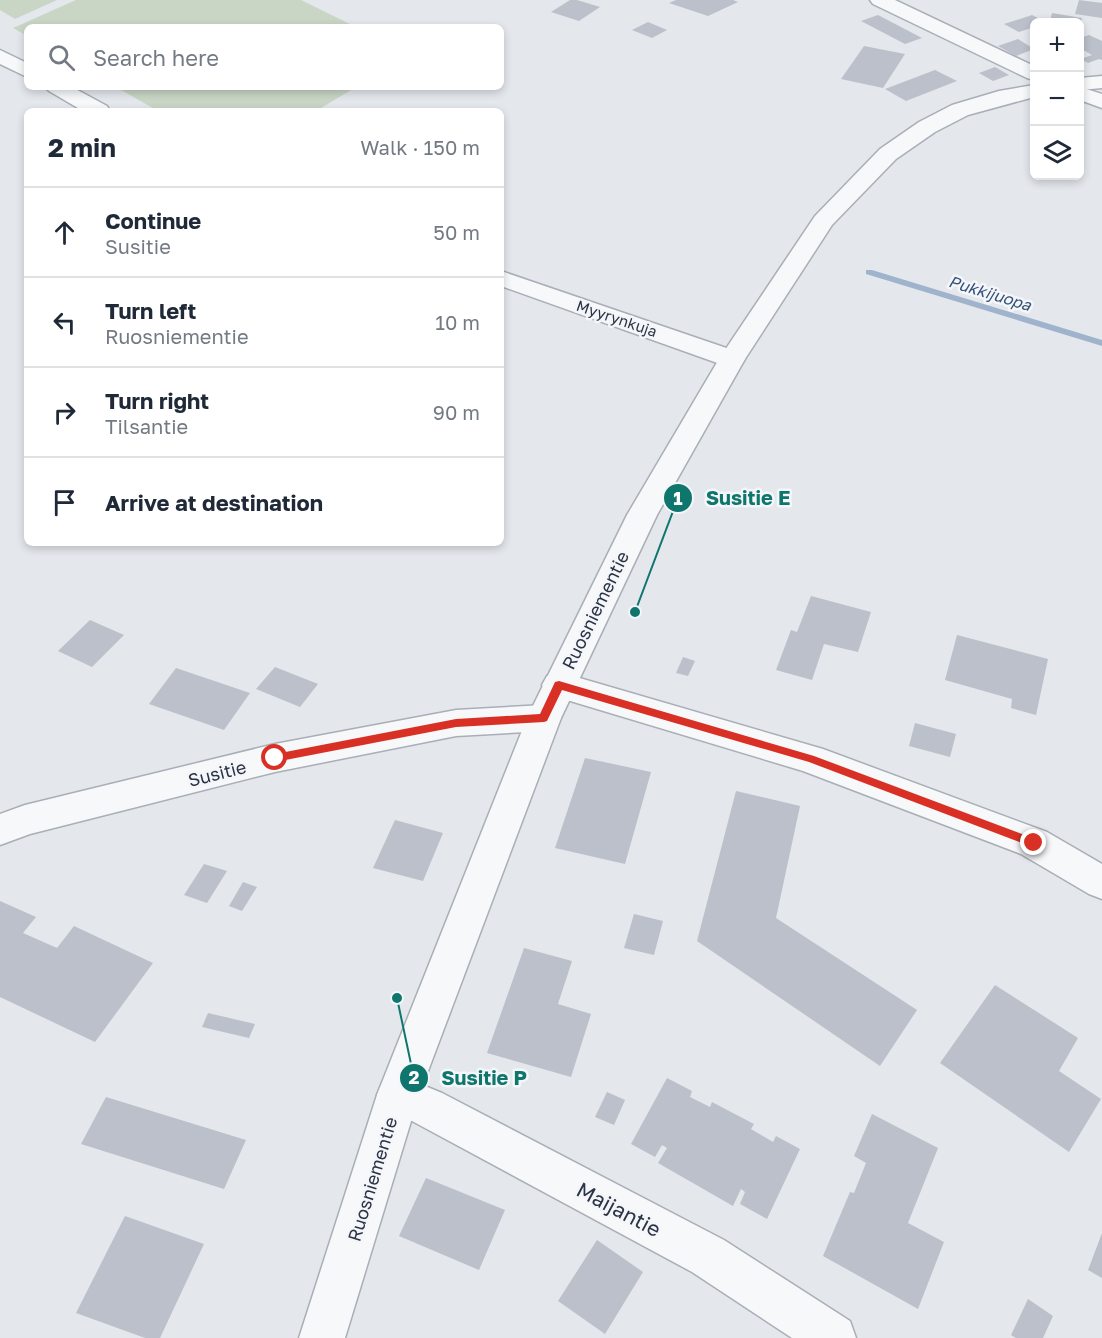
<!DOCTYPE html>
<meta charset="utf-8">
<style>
body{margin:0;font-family:"Golos Text",sans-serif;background:#f6f6f7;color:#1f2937}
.controls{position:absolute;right:18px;top:18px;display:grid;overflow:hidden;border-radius:9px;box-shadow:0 3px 9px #0003}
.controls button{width:54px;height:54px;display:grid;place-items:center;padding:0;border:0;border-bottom:2px solid #e0e1e3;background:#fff;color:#1f2937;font:30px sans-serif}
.stop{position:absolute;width:18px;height:18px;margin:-14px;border:4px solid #d93025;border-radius:50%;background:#fff}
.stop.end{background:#d93025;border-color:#fff;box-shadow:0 2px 6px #0008}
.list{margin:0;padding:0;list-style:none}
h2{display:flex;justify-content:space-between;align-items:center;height:78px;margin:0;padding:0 24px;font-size:26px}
h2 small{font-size:20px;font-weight:400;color:#747a83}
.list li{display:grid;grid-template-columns:39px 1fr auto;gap:18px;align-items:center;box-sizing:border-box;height:90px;padding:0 24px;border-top:2px solid #e0e1e3}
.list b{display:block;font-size:22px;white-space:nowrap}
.list p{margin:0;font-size:20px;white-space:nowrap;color:#747a83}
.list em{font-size:20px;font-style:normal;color:#747a83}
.icon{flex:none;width:33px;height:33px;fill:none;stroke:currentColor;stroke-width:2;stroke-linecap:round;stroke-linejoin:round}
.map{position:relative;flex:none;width:1102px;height:1338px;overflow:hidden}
.search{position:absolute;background:#fff;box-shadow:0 3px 9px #0003;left:24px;top:24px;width:480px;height:66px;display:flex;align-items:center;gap:15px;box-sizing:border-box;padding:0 21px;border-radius:9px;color:#747a83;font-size:22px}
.panel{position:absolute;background:#fff;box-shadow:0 3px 9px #0003;left:24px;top:108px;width:480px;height:438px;border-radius:9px}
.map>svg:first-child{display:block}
.green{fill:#c9d6c5}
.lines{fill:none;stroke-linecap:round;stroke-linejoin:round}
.stream{fill:#9fb4cc;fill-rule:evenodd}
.building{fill:#bbc0ca}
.minor-casing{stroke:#a9aeb7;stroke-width:3}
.tertiary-casing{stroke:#a9aeb7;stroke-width:3}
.minor{fill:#f7f8fa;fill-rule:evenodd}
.tertiary{fill:#f7f8fa;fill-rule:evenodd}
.route{fill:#d93025}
.labels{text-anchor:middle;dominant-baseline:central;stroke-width:5;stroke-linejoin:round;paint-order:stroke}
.far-street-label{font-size:15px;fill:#2b3445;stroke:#f4f6f9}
.far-water-label{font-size:16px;font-style:italic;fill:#34527a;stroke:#f4f6f9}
.street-label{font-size:18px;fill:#2b3445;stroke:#f4f6f9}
.near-street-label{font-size:21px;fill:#2b3445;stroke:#f4f6f9}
.leader{fill:none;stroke:#0f766e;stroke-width:2}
.callout-dot{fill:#0f766e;stroke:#f4f6f9;stroke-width:2}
.mark-label{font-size:18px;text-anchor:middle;font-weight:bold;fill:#fff}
.callout-label{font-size:20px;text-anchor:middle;font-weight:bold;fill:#0f766e;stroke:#f4f6f9;stroke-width:5;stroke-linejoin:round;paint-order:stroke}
</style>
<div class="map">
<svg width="1102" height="1338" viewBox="0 0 1102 1338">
<rect width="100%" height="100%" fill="#e4e7ec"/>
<path class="green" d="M0,0H57L15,19L0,10Z
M76,0H301L356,27H27V36L13,28Z
M116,87H356L316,111H158Z"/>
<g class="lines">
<path class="stream" d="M866,270H872L1102,340V346L866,274Z"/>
</g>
<path class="building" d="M570,0H577L600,7L579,21L551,12Z
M676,0H733L738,2L708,16L669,3Z
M1079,0L1102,3V18L1075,14Z
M1052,13L1082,18L1081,22L1050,21Z
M878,15L922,38L905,44L861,21Z
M1032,15L1046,22H1034V27L1019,32L1004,24Z
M648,22L667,30L652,38L632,30Z
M1089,35L1102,41V60L1099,59L1088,63L1081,59L1092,55L1080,48V38Z
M1018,39L1034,49L1016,56L998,46Z
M864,46L905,54L883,88L841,79Z
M995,67L1009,75L993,81L979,73Z
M935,70L957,81L906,101L885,89Z
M811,596L871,612L858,652L824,644L812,680L776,670L791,630L797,632Z
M90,620L124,635L92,667L58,651Z
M957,635L1048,659L1036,715L1011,708L1012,699L945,680Z
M683,657L695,661L688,676L676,673Z
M275,667L318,684L300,707L256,689Z
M176,668L250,693L224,730L149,704Z
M915,723L956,734L950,757L909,746Z
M585,758L651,772L625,864L555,848Z
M736,791L800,806L776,918L917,1010L880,1066L697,941Z
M395,820L443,833L423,881L373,868Z
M204,864L227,871L207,903L184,895Z
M243,882L257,887L242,911L229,906Z
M0,901L36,917L23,933L57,948L74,926L153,963L95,1042L0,997Z
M634,914L663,921L654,955L624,948Z
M524,948L572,961L558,1004L591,1014L571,1077L487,1053Z
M995,985L1078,1038L1059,1071L1101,1099L1069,1152L940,1063Z
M208,1013L255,1024L249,1038L202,1027Z
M667,1078L692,1091L690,1097L710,1107L712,1102L754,1124L751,1129L773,1142L776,1136L800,1149L767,1219L740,1204L745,1192L741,1189L733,1206L658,1163L667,1148L662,1145L655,1157L631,1144Z
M607,1092L625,1100L614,1125L595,1117Z
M106,1097L246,1140L224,1189L81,1144Z
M872,1114L938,1148L908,1223L944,1242L918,1309L823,1256L850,1192L854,1193L866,1163L854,1156Z
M426,1178L505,1210L479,1270L399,1236Z
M125,1216L204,1244L160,1338H145L76,1313Z
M1102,1233V1278L1088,1270Z
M597,1240L643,1272L605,1334L558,1301Z
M1028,1299L1053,1316L1043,1338H1016L1011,1335Z"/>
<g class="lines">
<g class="minor-casing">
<path id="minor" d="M870,0H895L1034,66V80L1027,78L873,4Z
M0,50L27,63V77L0,64Z
M45,87H72L107,106L110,111H83L49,91Z
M1080,87L1102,94V108L1080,100Z
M501,271L741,353L745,359L741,365L732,367L723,365L501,286Z
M559,672L823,749L1047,832L1102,864V899L1089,894L1021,854L803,771L547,694L542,685L547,676Z
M544,705L556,709L561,718L556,727L544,731L456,736L275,772L30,834L0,845V814L25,805L275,744L456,710Z
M398,1075L442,1093L724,1240L850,1321L856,1338H792L692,1272L412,1121L383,1109L377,1095L383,1081Z"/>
</g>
<g class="tertiary-casing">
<path id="tertiary" d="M1102,76V88L1080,90V78Z
M1034,85V97L968,115L935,132L896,159L832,225L745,359L657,515L561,718L419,1095L345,1338H299L377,1095L527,718L627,515L719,359L815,216L880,149L919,122L952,105L999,91Z"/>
</g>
<use href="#minor" class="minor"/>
<use href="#tertiary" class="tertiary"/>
</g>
<path class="route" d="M559,681L814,756L1038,840L1039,843L1034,847L1030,846L809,762L562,690L547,721L544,722L456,727L275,762L270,758L275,754L456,719L540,714L555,682Z"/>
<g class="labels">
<g class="far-street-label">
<text transform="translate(617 318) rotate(19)">Myyrynkuja</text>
</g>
<g class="far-water-label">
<text transform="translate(990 293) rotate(17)">Pukkijuopa</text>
</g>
<g class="street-label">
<text transform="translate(595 610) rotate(-64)">Ruosniementie</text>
<text transform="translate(217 773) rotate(-14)">Susitie</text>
<text transform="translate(372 1179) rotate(-73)">Ruosniementie</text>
</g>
<g class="near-street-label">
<text transform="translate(619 1209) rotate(28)">Maijantie</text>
</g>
</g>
<path class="leader" d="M635 612L678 498M397 998L414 1078"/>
<g class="callout-dot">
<circle cx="635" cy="612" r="6"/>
<circle cx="397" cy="998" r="6"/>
<circle cx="678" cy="498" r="15"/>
<circle cx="414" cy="1078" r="15"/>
</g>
<g class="mark-label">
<text x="678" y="505">1</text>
<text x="414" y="1084">2</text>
</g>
<g class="callout-label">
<text x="748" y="505">Susitie E</text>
<text x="484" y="1085">Susitie P</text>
</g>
</svg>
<div class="controls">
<button>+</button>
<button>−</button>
<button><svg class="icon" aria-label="layers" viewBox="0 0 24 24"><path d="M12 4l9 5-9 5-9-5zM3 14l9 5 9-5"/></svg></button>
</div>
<div class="stop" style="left:275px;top:758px"></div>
<div class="stop end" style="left:1034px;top:843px"></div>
<div class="search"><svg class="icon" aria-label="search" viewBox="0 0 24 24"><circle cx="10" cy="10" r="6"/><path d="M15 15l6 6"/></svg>Search here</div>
<section class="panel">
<h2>2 min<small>Walk · 150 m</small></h2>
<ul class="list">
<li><svg class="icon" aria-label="ahead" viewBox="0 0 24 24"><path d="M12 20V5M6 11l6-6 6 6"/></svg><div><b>Continue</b><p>Susitie</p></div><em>50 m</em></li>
<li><svg class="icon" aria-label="left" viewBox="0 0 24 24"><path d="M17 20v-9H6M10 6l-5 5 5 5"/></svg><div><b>Turn left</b><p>Ruosniementie</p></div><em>10 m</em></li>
<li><svg class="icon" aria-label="right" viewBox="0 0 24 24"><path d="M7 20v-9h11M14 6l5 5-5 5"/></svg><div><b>Turn right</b><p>Tilsantie</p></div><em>90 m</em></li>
<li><svg class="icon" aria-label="arrive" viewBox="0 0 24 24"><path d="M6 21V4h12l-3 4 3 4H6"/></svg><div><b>Arrive at destination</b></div></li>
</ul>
</section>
</div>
